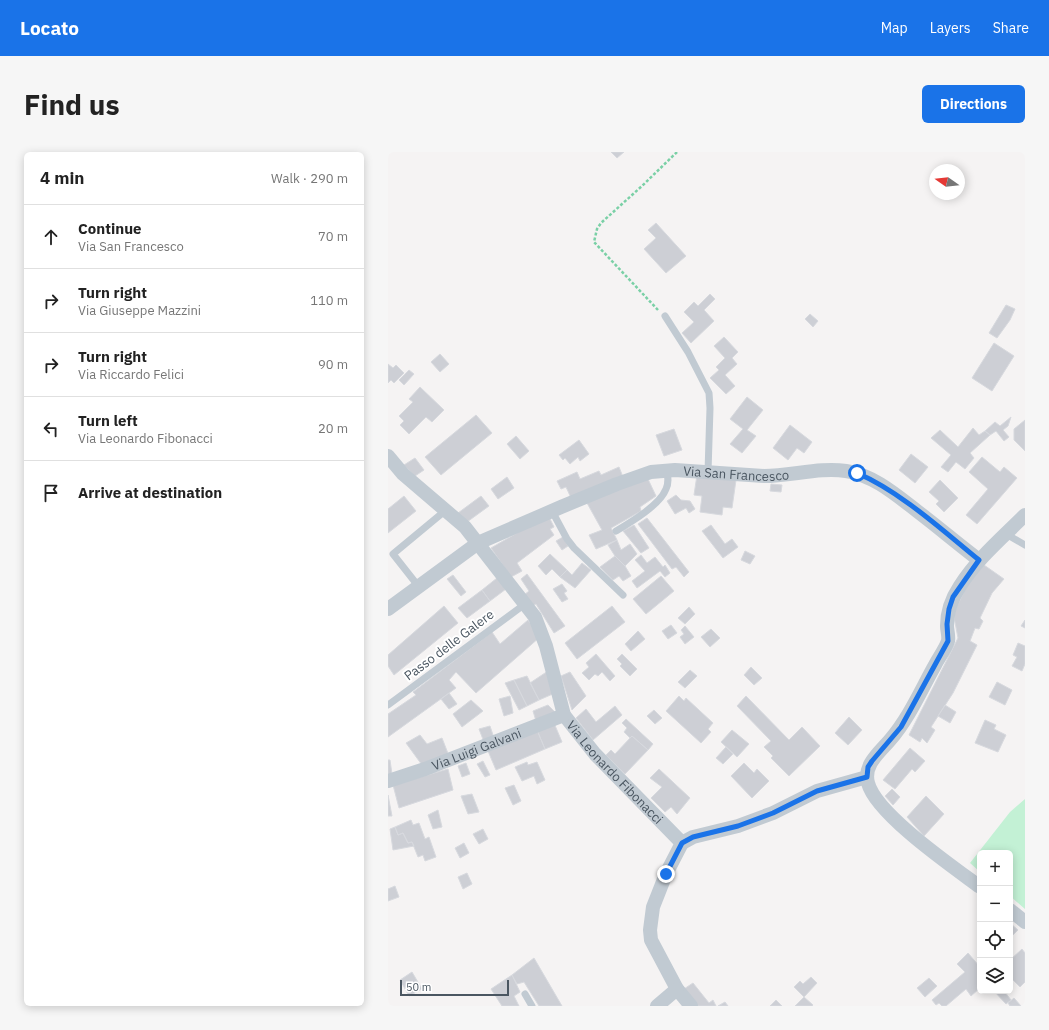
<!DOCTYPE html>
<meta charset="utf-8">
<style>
body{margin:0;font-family:"IBM Plex Sans",sans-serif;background:#f6f6f6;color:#222}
.controls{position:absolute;right:12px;bottom:12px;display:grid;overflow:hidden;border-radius:6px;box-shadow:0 2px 10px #0003}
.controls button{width:36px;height:36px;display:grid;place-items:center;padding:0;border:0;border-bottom:1px solid #e0e0e0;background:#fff;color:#222;font:20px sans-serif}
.compass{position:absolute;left:541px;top:12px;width:36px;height:36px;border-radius:50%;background:#fff;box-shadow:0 2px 10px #0003;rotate:284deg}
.scale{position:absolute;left:12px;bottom:10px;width:109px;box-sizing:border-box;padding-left:4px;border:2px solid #4a5661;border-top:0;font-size:11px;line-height:14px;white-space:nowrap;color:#4a5661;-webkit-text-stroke:3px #fff;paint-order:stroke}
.stop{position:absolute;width:12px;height:12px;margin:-9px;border:3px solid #1a73e8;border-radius:50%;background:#fff}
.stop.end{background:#1a73e8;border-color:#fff;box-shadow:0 1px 4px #0008}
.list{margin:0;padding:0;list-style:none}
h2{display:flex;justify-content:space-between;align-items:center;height:52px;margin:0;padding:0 16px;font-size:17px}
h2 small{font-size:13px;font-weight:400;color:#767676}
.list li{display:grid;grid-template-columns:26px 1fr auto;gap:12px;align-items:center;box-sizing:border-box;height:64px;padding:0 16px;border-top:1px solid #e0e0e0}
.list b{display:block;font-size:15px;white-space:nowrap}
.list p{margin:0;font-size:13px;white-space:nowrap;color:#767676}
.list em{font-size:13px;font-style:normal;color:#767676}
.icon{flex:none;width:22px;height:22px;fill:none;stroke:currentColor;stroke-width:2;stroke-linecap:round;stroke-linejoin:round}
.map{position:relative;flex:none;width:637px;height:854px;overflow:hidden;border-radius:6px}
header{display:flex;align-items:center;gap:24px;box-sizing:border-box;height:56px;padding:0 20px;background:#1a73e8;color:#fff}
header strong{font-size:19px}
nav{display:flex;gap:22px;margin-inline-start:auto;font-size:14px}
.intro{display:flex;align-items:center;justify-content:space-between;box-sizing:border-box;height:96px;padding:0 24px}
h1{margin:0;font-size:28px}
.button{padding:10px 18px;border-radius:6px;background:#1a73e8;color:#fff;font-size:14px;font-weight:700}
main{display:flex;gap:24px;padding:0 24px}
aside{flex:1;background:#fff;border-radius:6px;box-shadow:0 2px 10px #0003}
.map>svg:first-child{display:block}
.green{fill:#c3f1d5}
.building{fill:#cdcfd5;stroke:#d7d9de}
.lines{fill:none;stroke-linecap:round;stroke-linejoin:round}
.path{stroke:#7ad0a6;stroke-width:2.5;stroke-dasharray:3 2;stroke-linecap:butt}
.service{stroke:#c1cad2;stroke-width:7}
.minor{stroke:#c1cad2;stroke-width:14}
.route{stroke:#1a73e8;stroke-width:5}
.labels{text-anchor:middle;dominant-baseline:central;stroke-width:4;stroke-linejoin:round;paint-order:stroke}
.street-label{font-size:13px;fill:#4a5661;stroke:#fff}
</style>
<header>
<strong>Locato</strong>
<nav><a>Map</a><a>Layers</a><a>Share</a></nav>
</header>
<div class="intro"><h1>Find us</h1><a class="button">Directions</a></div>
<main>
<aside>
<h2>4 min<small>Walk · 290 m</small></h2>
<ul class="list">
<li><svg class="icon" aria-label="ahead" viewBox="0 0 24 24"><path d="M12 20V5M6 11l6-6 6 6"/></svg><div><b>Continue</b><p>Via San Francesco</p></div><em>70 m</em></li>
<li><svg class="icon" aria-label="right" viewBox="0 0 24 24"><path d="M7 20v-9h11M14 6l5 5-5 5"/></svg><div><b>Turn right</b><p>Via Giuseppe Mazzini</p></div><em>110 m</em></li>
<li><svg class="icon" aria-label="right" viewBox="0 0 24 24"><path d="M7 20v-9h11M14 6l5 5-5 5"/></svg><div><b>Turn right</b><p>Via Riccardo Felici</p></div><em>90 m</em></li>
<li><svg class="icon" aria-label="left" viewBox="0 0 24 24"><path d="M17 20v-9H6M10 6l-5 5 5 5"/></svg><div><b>Turn left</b><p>Via Leonardo Fibonacci</p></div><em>20 m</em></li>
<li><svg class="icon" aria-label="arrive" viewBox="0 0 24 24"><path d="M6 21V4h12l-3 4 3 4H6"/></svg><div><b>Arrive at destination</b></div></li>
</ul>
</aside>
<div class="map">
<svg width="637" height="854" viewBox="0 0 637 854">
<rect width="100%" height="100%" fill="#f5f3f3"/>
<path class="green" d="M637,647V757L622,744V701H592V720L582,711L622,660Z"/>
<path class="building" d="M223,0H236L229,6Z
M268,71L298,104L278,121L256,97L268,86L260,78Z
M322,142L327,147L316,158L326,169L303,191L294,181L306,170L296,160L306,150L310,154Z
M618,153L627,157L622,168L609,186L601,181Z
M422,162L430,169L425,175L417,167Z
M336,185L350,200L344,206L349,212L337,223L347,234L338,242L322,226L331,218L328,215L337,206L326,194Z
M606,191L626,204L604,239L584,226Z
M52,202L61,212L52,220L43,210Z
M0,212L5,216L8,213L16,221L6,231L3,228L0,231Z
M21,218L26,222L16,233L11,228Z
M32,235L56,258L44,270L38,265L21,282L12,273L16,269L11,264L25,250L21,247Z
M359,245L375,258L359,278L368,284L354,301L342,292L355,277L342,267Z
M88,263L104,281L53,323L37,305Z
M623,265L620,274L615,278L621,285L616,289L608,279L602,283L597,279L607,270L612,274Z
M637,268V299L626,288V277Z
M402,273L424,290L416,301L409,296L400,308L385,296Z
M585,276L591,283L597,279L602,283L582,301L586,306L577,317L568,310L560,320L553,315L563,303L543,286L552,278L570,295Z
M286,277L294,298L276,304L268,283Z
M128,284L141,299L132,307L119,292Z
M191,288L201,302L192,309L190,305L182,312L177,306L175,308L171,303Z
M523,302L540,315L527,331L511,318Z
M594,305L612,320L616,315L629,326L589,372L578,363L600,337L581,320Z
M27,306L36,318L27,324L16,313Z
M231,315L235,325L184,348L178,335L173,337L169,329L189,320L192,327L211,319L213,323Z
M309,323L348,328L344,356L335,355L334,363L312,360L314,344L306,343Z
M119,325L126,336L110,347L103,337Z
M259,325L268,344L252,355L253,359L223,376L229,388L208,397L201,383L214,378L199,351Z
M552,328L570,346L556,360L548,352L551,349L541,340Z
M383,332L394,333L393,340L382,339Z
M288,343L293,348L302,349L307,357L301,361L298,356L287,362L279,349Z
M16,344L28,359L0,381V357Z
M93,344L101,354L79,370L70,361Z
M160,363L166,375L162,377L166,383L129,411L134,419L123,425L103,396Z
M259,366L301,420L296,425L288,415L284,417L250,372Z
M246,373L261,396L253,401L235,379Z
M323,373L337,392L344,387L350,395L335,406L314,379Z
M175,385L180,394L174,398L168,389Z
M229,388L233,398L242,392L249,402L237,414L227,404L220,393Z
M357,399L367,404L362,412L353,408Z
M162,402L179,418L172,425L164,417L158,423L150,414Z
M253,403L259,411L267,405L275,415L277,413L282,421L277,425L272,419L249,436L244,429L257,419L247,408Z
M227,404L237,414L243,424L235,429L231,424L225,428L212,415Z
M194,411L203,418L187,436L172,425L179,418L184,423Z
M596,413L616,427L604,441L592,466L595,469L591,477L587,476L582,489L589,493L565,541L543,575L547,578L539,591L534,586L532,590L521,583L570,486L566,465L568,456L581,430Z
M139,422L177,474L166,481L148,452L144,454L136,443L141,439L133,427Z
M65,423L78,440L73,444L59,427Z
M273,424L286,439L258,462L245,447Z
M109,426L118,437L102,449L94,438Z
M174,432L179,439L176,441L180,447L174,450L165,437Z
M94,438L102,449L79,466L70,456Z
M56,454L70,471L6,523L0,514V503Z
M224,454L237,470L189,507L177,491Z
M301,455L307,462L297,472L290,466Z
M140,468L152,485L88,541L68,520L61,528L68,536L0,585V562L28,543L25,540L104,480L112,492Z
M637,468V476L633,474Z
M283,473L289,481L280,487L274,479Z
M297,474L306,485L297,492L292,485L296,482L293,478Z
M323,477L332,486L322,495L313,485Z
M250,479L257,487L243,499L237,492Z
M630,491L637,494V512L634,519L624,514L629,505L625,503Z
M208,502L227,524L222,529L214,520L210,524L207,522L201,528L194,521L201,515L198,511Z
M234,502L249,517L242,524L232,514L234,512L229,507Z
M363,515L374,526L366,533L356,523Z
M302,518L309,524L297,536L290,530Z
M160,519L167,541L151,548L142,531Z
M182,520L198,544L184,558L173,524Z
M139,524L151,548L139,554L126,528Z
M126,528L139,554L131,558L117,531Z
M609,530L624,538L617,553L601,545Z
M61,541L69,552L61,557L53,547Z
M122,544L125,561L116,564L111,547Z
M291,544L296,549L298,546L325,571L320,577L323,580L313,591L278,559Z
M358,544L401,588L414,575L432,594L401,624L383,606L385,604L376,595L383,589L349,554Z
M83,548L95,559L74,575L65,562Z
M160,553L168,561L148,569L145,559Z
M557,553L568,560L562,571L550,564Z
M227,554L234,563L205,588L188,566L198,557L208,570Z
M266,558L274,566L267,572L259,564Z
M461,565L474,578L460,593L447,581Z
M238,567L265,592L260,598L244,584L242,586L236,580L239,576L234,571Z
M597,568L608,573L606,577L618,583L610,600L587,591Z
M166,571L174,590L157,597L149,578Z
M102,574L106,586L96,590L91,577Z
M149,578L157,597L108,618L100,599Z
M344,578L361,592L349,605L333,590Z
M32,583L39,592L54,586L61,604L34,613L18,591Z
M244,584L260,598L237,622L218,603L223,598L227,602Z
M338,595L345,602L335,612L328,606Z
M522,596L537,609L527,620L524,617L507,637L495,628Z
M0,608H2L4,622L0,623Z
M95,609L102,623L97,625L89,612Z
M139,610L140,613L149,610L157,628L149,632L146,624L134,629L127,615Z
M78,611L82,622L74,625L70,614Z
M356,611L366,621L369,617L381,629L364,646L343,624Z
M60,617L65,638L11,656L5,633Z
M271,617L302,646L289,662L283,655L277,660L263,646L274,635L262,626Z
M126,633L133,649L125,653L117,636Z
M504,637L512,645L505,653L497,644Z
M84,642L91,660L80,662L73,644Z
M0,643L4,664H0Z
M538,644L556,662L536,684L519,665Z
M50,658L54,675L45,677L40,663Z
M23,668L25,673L31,671L37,687L41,685L48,705L37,709L35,703L30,705L24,690L20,691L15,681L10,683L7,675Z
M7,675L10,683L15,681L20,691L24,690L26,694L5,698L2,677Z
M95,677L100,687L91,692L85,682Z
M76,691L81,701L72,706L67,696Z
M79,721L84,732L75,737L70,725Z
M7,734L11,745L0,749V737Z
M622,771L630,778L622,786Z
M634,797L637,801V830L632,835L622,825V808Z
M580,801L592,815V836L583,844L578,837L558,854H554L551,851L548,853L544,848L577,820L569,812Z
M146,806L174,854H151L136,830L129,832L124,823Z
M24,820L34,837L21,844L12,828Z
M124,823L132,840L126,844L131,854H114L103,837Z
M423,825L429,831L416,845L406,835L412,829L415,832Z
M541,826L549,834L537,845L529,836Z
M305,831L321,851L325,848L328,854H309L296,837Z
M606,839H616L623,848L618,852Z
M416,845L425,853L424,854H407Z
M626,846L633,854H622L620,851Z
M388,848L394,854H382Z
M337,850L340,854H330Z"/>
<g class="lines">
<path class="path" d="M270,158L206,90L209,77L213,71L254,34L289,0"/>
<path class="service" d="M277,164L300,200L321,241L322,256L320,320
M164,359L179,387L186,396L235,443
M228,379C243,370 272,353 278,337C281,331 280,325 279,319
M618,382L637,393
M31,435L5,402L58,358
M0,553L137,452
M137,842L144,854"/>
<g class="minor">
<path id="s1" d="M0,304L15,322L77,375L147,465L158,494L176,563L207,602L294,691"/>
<path id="s2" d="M0,457L90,391L173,355L229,332L263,320L287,318L376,324C403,324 432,315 458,319C485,323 507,342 529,359C550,375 570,392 591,408"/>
<path id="s3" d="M0,629L37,617L176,563"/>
<path d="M294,691L305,685L350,674L385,661L429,639L479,625"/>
<path d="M294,691L278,722L265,755L262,778L263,788L289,837L303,854"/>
<path d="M592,735C565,715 488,662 480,631C475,613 491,601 502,588C521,566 533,538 547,513C550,507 558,496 560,489C561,484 559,478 559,474C559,459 564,446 572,434C589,407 614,386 637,363"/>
<path d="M622,758L637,770"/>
<path d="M269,854L289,837"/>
</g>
</g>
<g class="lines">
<path class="route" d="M278,722L294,691L305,685L350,674L385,661L429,639L479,625L480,615L484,609L513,575L560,489L559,472L561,457L565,445L591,408C554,378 513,340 469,321"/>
</g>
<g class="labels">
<g class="street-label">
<text stroke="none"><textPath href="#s2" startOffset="384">Via San Francesco</textPath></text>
<text transform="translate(61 493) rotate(-37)">Passo delle Galere</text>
<text stroke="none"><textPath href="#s3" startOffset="94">Via Luigi Galvani</textPath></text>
<text stroke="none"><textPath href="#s1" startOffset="398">Via Leonardo Fibonacci</textPath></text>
</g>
</g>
</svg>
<div class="controls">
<button>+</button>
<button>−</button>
<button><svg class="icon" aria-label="locate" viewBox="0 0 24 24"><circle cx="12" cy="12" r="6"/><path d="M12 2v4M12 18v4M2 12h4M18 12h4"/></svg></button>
<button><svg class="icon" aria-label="layers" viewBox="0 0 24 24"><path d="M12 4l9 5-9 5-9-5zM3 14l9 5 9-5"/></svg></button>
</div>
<svg class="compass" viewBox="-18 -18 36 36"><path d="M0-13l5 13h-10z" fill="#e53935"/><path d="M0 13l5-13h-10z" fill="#767676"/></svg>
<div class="scale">50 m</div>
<div class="stop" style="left:469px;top:321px"></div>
<div class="stop end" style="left:278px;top:722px"></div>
</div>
</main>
